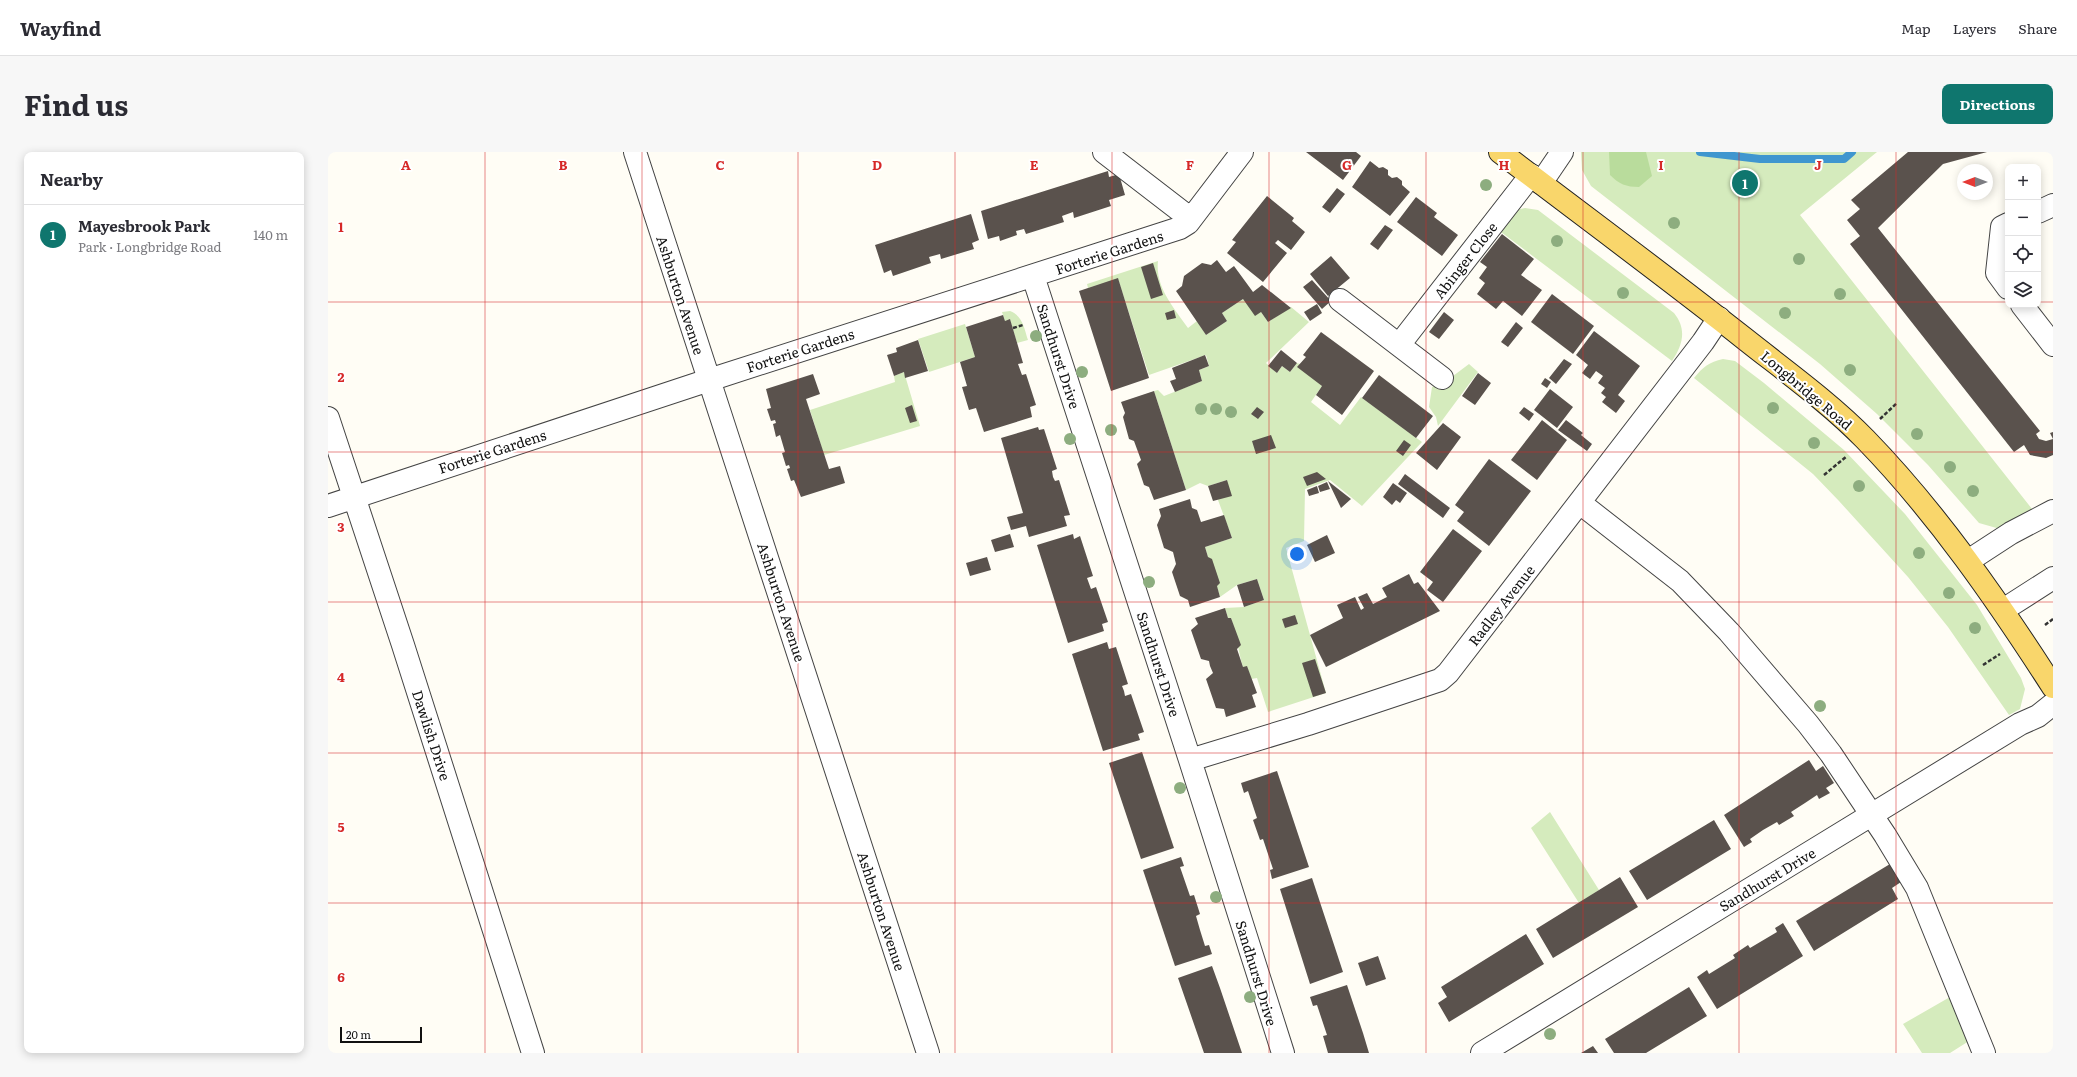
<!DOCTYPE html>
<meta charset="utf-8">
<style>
body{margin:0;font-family:Literata,serif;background:#f7f7f7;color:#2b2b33}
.controls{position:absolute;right:12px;top:12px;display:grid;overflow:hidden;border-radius:8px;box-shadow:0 2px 10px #0003}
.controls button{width:36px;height:36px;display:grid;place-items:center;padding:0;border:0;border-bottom:1px solid #e1e1e2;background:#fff;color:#2b2b33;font:20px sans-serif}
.compass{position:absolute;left:1629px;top:12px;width:36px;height:36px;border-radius:50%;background:#fff;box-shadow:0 2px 10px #0003;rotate:270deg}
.scale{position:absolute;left:12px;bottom:10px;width:82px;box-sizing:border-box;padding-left:4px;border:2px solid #111;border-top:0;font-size:11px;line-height:14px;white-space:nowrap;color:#111;-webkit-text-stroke:3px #fff;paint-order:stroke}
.you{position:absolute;left:969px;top:402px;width:14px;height:14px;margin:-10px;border:3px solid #fff;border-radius:50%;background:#1a73e8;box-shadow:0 0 0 6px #1a73e833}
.badge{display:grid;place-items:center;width:26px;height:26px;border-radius:50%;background:#0f766e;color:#fff;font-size:13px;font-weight:700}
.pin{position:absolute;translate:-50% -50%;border:2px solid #fff;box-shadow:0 1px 4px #0006}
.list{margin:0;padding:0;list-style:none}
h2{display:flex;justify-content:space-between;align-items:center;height:52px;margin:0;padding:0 16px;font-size:17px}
h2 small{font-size:13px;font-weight:400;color:#7c7c81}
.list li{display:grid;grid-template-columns:26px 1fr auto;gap:12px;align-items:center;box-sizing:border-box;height:60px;padding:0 16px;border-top:1px solid #e1e1e2}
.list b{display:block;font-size:15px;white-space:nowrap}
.list p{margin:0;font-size:13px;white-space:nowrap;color:#7c7c81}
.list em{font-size:13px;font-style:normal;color:#7c7c81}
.icon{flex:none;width:22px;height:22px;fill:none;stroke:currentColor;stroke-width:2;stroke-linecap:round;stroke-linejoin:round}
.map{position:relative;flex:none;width:1725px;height:901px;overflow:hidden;border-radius:8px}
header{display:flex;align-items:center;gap:24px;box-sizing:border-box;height:56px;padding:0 20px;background:#fff;border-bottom:1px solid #e1e1e2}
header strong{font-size:19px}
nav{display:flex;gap:22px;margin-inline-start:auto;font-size:14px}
.intro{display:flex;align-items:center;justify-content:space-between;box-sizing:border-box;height:96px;padding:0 24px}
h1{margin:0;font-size:28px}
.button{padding:10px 18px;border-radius:8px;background:#0f766e;color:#fff;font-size:14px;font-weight:700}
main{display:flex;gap:24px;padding:0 24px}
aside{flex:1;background:#fff;border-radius:8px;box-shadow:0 2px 10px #0003}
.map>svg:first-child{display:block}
.green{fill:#d5ebbd}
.forest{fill:#b9dc9c}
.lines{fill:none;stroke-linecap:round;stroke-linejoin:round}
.stream{stroke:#3f96cf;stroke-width:8}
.building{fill:#5a524d}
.minor-casing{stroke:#444;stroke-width:24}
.major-casing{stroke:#222;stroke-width:24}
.path{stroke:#333;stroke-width:2.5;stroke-dasharray:4 2;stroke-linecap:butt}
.minor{stroke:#fff;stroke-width:22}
.major{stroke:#f9d66b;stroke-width:22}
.tree{fill:#8dad7f}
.grid{fill:none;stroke:#d62828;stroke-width:1;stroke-opacity:0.55}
.labels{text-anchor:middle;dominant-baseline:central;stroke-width:4;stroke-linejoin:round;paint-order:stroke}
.street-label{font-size:14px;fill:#111;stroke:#fff}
.grid-label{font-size:13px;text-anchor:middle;font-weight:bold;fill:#d62828;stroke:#fff;stroke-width:4;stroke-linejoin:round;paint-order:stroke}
</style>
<header>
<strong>Wayfind</strong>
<nav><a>Map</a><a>Layers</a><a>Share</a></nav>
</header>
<div class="intro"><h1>Find us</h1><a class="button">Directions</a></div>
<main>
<aside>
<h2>Nearby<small></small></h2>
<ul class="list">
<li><span class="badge">1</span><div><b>Mayesbrook Park</b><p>Park · Longbridge Road</p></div><em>140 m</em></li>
</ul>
</aside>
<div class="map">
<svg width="1725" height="901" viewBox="0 0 1725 901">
<rect width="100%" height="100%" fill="#fffdf5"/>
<path class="green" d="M1253,0H1549L1472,63L1708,362L1672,377L1651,371L1600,313L1549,262L1492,212L1263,34L1254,18Z
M1197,56L1210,58L1346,161C1359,177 1355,193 1344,209L1169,77L1188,58Z
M830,109C827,135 846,156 860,176L869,169L878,183L899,169L894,161L915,147L933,160L940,170L963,155L981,170L938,211L949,221L954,214L962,220L969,211L972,212L994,234L983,250L1012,273L1033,245L1094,290L1034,354L1002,328L977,337L976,389L958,396L998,541L940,560L929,526L923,527L919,515H915C910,499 909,483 903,466H900L897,456L916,455L936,448L929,427L909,433L892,445L877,395L904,386L890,348L899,328L880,334L872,331L858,338L826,239L830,238L836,244L874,229L871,218L881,214L878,203L821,223L790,127L760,136L759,132Z
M682,159C695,164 696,176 700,188L689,191L682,168L677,169L674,160Z
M637,172L647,205L601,220L590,187Z
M1395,207L1407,209L1436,231L1516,298L1577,362L1649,453L1693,526L1697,537L1692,557L1681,563L1620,475L1580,425L1511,349L1485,322L1366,226C1375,215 1381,210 1395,207Z
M1141,212L1150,220L1110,274L1108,265L1101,255L1104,235L1121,227Z
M576,220L592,274L496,303L482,258L567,230L566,224Z
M1222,660L1271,738L1251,751L1203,676Z
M1622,845L1641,889L1622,901H1594L1575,872Z"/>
<path class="forest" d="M1281,0H1318L1324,24L1311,35C1298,35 1291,32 1282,23Z"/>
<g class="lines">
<path class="stream" d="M1372,0L1432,7H1516L1524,0"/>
</g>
<path class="building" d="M978,0H1028L1033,4L1015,28Z
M1580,0H1659L1615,12L1550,76L1712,279L1708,282L1711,287L1718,289L1725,287L1722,281L1725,280V303L1718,306L1702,303L1696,293L1686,300L1522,92L1532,84L1519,68L1532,57L1523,48Z
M1042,9L1051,16L1055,15L1060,18V23L1064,26L1069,25L1074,29V33L1082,40L1062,64L1024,35Z
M780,19L781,25L791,22L797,43L781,48L783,54L746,66L745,60L734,64L736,70L698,82L696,77L688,79L689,83L672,89L671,84L660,87L653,59Z
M1009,36L1017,42L1002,61L994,55Z
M939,44L966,66L964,69L977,80L963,98L950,88L947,91L959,101L935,130L899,101L908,90L904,88Z
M1088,45L1109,61L1106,65L1130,83L1114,104L1069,70Z
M643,62L651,88L644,91L646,97L613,107L612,102L601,105L603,111L565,124L563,118L556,121L547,93Z
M1057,73L1065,78L1050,98L1042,92Z
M1174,82L1206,107L1193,123L1214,138L1194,164L1175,149L1168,157L1149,142L1157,131L1151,126L1159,115L1152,110Z
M1003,104L1022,126L1000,144L982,122Z
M889,108L898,120L906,114L925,140L934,133L963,156L940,170L933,160L927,164L915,147L894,161L899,169L878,183L848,139L854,134L856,124L874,111L883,113Z
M825,111L835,143L823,147L813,115Z
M790,126L821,226L783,239L751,139Z
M984,128L1003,149L994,157L975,135Z
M1224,142L1266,174L1245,202L1203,170Z
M989,152L994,161L982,169L976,160Z
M846,158L848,166L839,168L837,161Z
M1116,160L1126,168L1111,187L1101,180Z
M675,163L677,169L682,167L695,211L690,212L694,223L698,222L708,253L702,255L704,265L656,280L648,256L641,258L634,235L639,234L632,210L647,205L638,175Z
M1188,170L1195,176L1180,195L1173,190Z
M1266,179L1312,214L1290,243L1297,249L1288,261L1274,250L1278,245L1273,241L1277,236L1270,231L1275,224L1268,219L1262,227L1254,221L1260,213L1248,203Z
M993,180L1046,219L1014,263L988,243L994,234L969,215L978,205L975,203Z
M590,188L600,219L577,226L576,220L566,224L559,203L569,200L568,196Z
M953,198L969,211L962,220L954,214L949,221L940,214Z
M877,203L881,214L871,218L874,229L847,240L842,229L848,227L844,216Z
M1236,207L1244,212L1228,232L1221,226Z
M1150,221L1163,231L1147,253L1134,244Z
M485,222L492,242L478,247L501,317L512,314L517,331L473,345L466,328L463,329L459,317L462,316L461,313L458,314L454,301L457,300L452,283L448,285L445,272L448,271L447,268L443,269L439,257L443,256L438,237Z
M1051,223L1105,264L1088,286L1034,246Z
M1217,226L1223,230L1219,236L1213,232Z
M1222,237L1245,255L1229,276L1206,258Z
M826,239L858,338L826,348L821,335L816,333L809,312L813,308L806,289L801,287L795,265L797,261L793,250Z
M584,253L589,269L582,271L577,256Z
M929,255L936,260L930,267L923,262Z
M1196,255L1206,262L1201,269L1191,261Z
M1214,268L1239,288L1209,328L1183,308Z
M1238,268L1255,281L1253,283L1264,292L1259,299L1230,278Z
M1115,271L1133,285L1109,318L1088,301Z
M710,275L711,278L716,277L729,317L724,319L725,325L727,329L731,328L742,363L736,364L739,374L701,385L698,374L683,378L679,365L695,361L673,286Z
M943,283L948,296L928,302L924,289Z
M1076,288L1083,293L1075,304L1068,299Z
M1161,307L1203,339L1161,394L1129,369L1136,360L1127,353Z
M989,320L998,327L979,334L975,325Z
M1077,322L1122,356L1115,366L1070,332Z
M899,328L904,344L885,349L880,334Z
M1000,329L1023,347L1013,356Z
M999,330L1002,337L992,340L990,334Z
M1065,331L1079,341L1072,351L1068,348L1064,353L1055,345Z
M989,334L991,341L981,344L979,338Z
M862,347L864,356L869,358L873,370L896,363L904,386L877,395L880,405L884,407L892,431L889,434L892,445L862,455L860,448L852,444L844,420L848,412L845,400L836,396L829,373L833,364L831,357Z
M1125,377L1154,399L1115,450L1099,438L1105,430L1092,420Z
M682,382L686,395L667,400L663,388Z
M745,382L746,387L752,384L765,424L759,426L763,437L768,435L780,470L774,472L776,479L740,491L709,393Z
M999,383L1007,401L987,410L979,393Z
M659,405L663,418L642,424L638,411Z
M1081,422L1086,432L1090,430L1112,459L998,515L982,483L1015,466L1009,453L1027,445L1033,458L1036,456L1030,445L1039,441L1045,452L1059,445L1054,436Z
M929,427L936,448L916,455L909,433Z
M897,456L900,466H903L913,493L909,497L915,515L919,514L929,541L924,543L928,555L898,565L896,557L888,556L878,527L885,521L882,514L881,509L873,507L863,478L870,472L867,466Z
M967,463L970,472L957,476L954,467Z
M779,490L781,497L788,495L800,532L794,534L796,539L797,544L803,542L816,580L810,582L812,588L775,599L744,502Z
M987,507L998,541L985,545L974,511Z
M814,600L846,696L813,707L781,611Z
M1481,608L1488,619L1495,614L1506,631L1498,636L1502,641L1491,647L1489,643L1477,651L1463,660L1466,664L1451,673L1449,670L1435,678L1422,687L1424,690L1416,695L1396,663Z
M949,619L981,715L944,727L942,718L945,717L935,687L932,688L925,668L929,666L920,639L916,641L913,631Z
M1386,668L1403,697L1319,748L1301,719Z
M853,705L856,714L852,715L862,744L866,743L872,762L868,764L872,778L877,794L881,793L884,802L847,814L815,718Z
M1562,712L1573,730L1564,736L1570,747L1486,799L1468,769Z
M1292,725L1310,755L1225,806L1208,777Z
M984,726L1015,820L982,832L952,737Z
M1455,771L1475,804L1389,857L1369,825L1379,818L1381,822L1407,806L1405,803L1420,793L1422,796L1449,780L1447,776Z
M1198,782L1216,812L1121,870L1110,851L1119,845L1113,835Z
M1050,804L1058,827L1038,834L1030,811Z
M884,814L892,836L914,901H876L850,826Z
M1019,833L1035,881L1041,901H1000L995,884L999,883L989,853L985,854L982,845Z
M1361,835L1379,864L1318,901H1286L1277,887Z
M1265,894L1270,901H1253Z"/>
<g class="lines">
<g class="minor-casing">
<path id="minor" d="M307,0L600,901
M776,0L863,67
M1213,31L1234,0
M1710,60L1725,53
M1680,72L1674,75L1669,121L1680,136
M705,124L862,608L955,901
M1012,148L1114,226
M1694,153L1725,193
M1071,193L1203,23
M0,266L75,493L205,901
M1252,351L1352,429L1401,480L1480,572L1503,602L1557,683L1589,736L1656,901
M0,354L381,228L852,76L860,71L914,0
M1640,409L1683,381L1725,359
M1675,458L1725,426
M862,608L980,572L1112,528L1120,521L1375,190L1391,166
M1154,901L1692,572L1710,564L1725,552"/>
</g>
<g class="major-casing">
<path id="major" d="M1172,0C1253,62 1336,123 1417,187C1456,218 1502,251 1537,287C1609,361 1669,448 1725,535"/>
</g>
<path class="path" d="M685,176L695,173
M1552,267L1569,251
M1496,323L1519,304
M1717,473L1725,467
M1655,513L1672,502"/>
<use href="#minor" class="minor"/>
<use href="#major" class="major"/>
</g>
<g class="tree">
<circle cx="1158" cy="33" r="6"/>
<circle cx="1346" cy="71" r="6"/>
<circle cx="1229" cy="89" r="6"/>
<circle cx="1471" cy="107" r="6"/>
<circle cx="1295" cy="141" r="6"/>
<circle cx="1512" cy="142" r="6"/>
<circle cx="1457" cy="161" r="6"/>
<circle cx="708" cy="184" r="6"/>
<circle cx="1522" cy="218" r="6"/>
<circle cx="754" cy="220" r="6"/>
<circle cx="1445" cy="256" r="6"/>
<circle cx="873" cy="257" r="6"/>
<circle cx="888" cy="257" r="6"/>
<circle cx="903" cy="260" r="6"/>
<circle cx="783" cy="278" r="6"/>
<circle cx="1589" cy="282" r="6"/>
<circle cx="742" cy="287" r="6"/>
<circle cx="1486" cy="291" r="6"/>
<circle cx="1622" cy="315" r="6"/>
<circle cx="1531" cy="334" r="6"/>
<circle cx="1645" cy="339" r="6"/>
<circle cx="1591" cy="401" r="6"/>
<circle cx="821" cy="430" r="6"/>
<circle cx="1621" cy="441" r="6"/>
<circle cx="1647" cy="476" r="6"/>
<circle cx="1492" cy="554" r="6"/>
<circle cx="852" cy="636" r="6"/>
<circle cx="888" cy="745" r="6"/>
<circle cx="922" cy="845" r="6"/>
<circle cx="1222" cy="882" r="6"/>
</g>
<path class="grid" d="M157,0V901M314,0V901M470,0V901M627,0V901M784,0V901M941,0V901M1098,0V901M1255,0V901M1411,0V901M1568,0V901M0,150H1680M1710,150H1725M0,300H1725M0,450H1725M0,601H1725M0,751H1725"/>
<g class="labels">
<g class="street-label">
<text transform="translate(781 100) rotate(-18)">Forterie Gardens</text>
<text transform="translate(1137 108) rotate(-52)">Abinger Close</text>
<text transform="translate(353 143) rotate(72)">Ashburton Avenue</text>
<text transform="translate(472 198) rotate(-18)">Forterie Gardens</text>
<text transform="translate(731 204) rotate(72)">Sandhurst Drive</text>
<text transform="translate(1479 238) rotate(40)">Longbridge Road</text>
<text transform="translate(164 299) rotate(-18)">Forterie Gardens</text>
<text transform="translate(454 450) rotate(72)">Ashburton Avenue</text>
<text transform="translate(1173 453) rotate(-52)">Radley Avenue</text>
<text transform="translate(831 512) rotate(72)">Sandhurst Drive</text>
<text transform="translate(104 583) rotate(72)">Dawlish Drive</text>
<text transform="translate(1439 727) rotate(-31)">Sandhurst Drive</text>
<text transform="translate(554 759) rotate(72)">Ashburton Avenue</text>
<text transform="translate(929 821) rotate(73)">Sandhurst Drive</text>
</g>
</g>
<g class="grid-label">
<text x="78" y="18">A</text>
<text x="235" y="18">B</text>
<text x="392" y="18">C</text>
<text x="549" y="18">D</text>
<text x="706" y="18">E</text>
<text x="862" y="18">F</text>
<text x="1019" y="18">G</text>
<text x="1176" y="18">H</text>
<text x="1333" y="18">I</text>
<text x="1490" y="18">J</text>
<text x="13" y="80">1</text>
<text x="13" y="230">2</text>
<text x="13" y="380">3</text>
<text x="13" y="530">4</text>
<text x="13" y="680">5</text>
<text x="13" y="830">6</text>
</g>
</svg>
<div class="controls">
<button>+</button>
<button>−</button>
<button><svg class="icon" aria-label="locate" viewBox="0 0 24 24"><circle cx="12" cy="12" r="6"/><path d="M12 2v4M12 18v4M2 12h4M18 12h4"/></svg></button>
<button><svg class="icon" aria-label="layers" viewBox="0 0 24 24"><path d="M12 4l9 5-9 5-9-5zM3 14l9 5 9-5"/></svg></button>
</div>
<svg class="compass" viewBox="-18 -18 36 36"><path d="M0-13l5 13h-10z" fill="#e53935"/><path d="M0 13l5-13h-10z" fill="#7c7c81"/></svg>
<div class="scale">20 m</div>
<div class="you"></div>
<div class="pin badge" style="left:1417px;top:31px">1</div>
</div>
</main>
